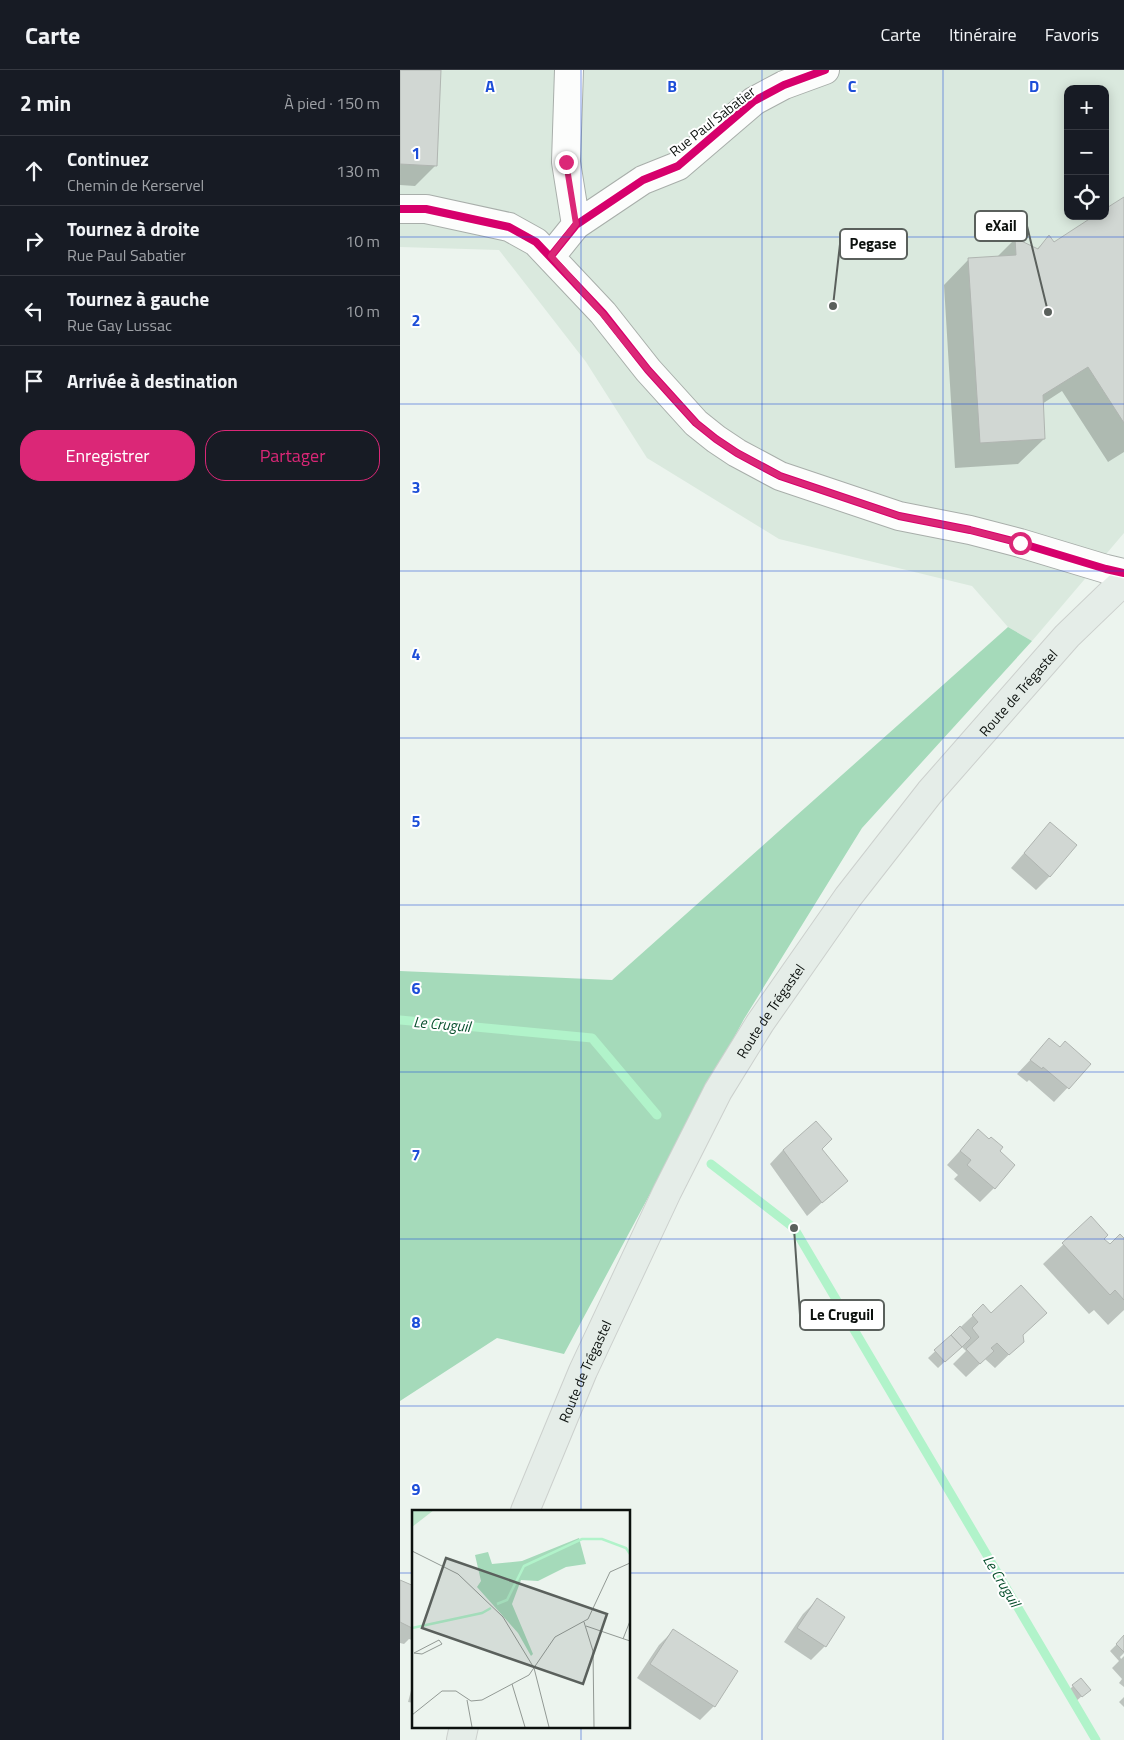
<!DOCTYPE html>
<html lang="fr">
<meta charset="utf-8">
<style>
body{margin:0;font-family:"Titillium Web",sans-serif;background:#242831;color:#f1f3f6}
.controls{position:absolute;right:15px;top:15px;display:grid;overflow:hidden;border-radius:10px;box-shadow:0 2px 12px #0003}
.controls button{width:45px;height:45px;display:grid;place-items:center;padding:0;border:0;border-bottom:1px solid #363941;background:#171b24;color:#f1f3f6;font:25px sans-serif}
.stop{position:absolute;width:15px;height:15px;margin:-11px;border:4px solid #db2777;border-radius:50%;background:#fff}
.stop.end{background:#db2777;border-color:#fff;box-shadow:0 1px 5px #0008}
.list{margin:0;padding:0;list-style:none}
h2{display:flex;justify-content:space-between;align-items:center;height:65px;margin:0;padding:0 20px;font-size:21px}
h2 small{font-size:16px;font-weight:400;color:#9ea1a6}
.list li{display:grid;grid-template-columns:32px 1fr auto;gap:15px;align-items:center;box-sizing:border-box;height:70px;padding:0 20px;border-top:1px solid #363941}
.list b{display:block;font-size:19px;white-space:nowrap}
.list p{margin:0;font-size:16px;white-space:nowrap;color:#9ea1a6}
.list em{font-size:16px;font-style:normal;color:#9ea1a6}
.actions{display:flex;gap:10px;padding:15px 20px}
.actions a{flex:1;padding:11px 0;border:1px solid #db2777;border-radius:20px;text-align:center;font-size:18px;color:#db2777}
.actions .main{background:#db2777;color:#fff}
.icon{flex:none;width:28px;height:28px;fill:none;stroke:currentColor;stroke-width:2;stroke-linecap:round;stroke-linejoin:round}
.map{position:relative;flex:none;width:724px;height:1670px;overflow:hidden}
header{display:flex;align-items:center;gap:30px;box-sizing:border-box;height:70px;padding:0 25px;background:#171b24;border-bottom:1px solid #363941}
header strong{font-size:24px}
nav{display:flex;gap:28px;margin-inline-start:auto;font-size:18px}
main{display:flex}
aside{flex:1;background:#171b24}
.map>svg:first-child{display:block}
.built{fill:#dae9de;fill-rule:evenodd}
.forest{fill:#a5daba}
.shadow{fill:#0003}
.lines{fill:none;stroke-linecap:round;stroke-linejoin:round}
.stream{stroke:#b1f3ca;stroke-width:9}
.building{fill:#d1d7d3;stroke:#b0b5b1}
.minor-casing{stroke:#a8aeaa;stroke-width:30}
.major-casing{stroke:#ccd0cd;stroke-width:30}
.minor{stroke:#fcfdfc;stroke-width:28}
.major{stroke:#e5ede8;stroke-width:28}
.cycleway-casing{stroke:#fff;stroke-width:11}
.cycleway{stroke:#d6006c;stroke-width:8}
.route{stroke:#db2777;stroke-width:6}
.grid{fill:none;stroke:#1d4ed8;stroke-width:1;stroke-opacity:0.55}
.labels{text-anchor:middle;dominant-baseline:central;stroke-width:4;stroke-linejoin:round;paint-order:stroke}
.street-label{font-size:14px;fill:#0c110e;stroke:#fff}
.water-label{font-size:15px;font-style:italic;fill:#08502e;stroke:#fff}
.inset-river{fill:none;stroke:#b1f3ca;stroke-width:2.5}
.inset-road{fill:none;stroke:#929994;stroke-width:1}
.view{fill:#5a605c;fill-opacity:0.15;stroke:#5a605c;stroke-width:2.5}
.inset-edge{fill:none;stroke:#0c110e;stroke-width:2.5}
.grid-label{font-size:16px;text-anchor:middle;font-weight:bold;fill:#1d4ed8;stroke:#fff;stroke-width:4;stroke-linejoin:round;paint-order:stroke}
.leader{fill:none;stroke:#5a605c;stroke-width:2}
.callout-dot{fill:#5a605c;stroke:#fff;stroke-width:2}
.callout{fill:#fff;stroke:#5a605c;stroke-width:2}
.callout-label{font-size:15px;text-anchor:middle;font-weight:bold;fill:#0c110e}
</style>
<header>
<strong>Carte</strong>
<nav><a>Carte</a><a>Itinéraire</a><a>Favoris</a></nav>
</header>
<main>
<aside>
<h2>2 min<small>À pied · 150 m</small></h2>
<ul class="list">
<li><svg class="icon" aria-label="ahead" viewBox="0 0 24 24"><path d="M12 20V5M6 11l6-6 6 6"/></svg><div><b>Continuez</b><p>Chemin de Kerservel</p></div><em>130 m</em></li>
<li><svg class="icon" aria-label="right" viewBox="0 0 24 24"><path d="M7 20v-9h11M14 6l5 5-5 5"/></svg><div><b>Tournez à droite</b><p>Rue Paul Sabatier</p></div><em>10 m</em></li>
<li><svg class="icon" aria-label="left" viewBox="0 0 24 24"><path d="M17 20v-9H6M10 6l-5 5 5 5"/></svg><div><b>Tournez à gauche</b><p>Rue Gay Lussac</p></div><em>10 m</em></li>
<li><svg class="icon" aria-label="arrive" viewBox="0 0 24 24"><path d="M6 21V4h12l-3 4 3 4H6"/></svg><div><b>Arrivée à destination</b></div></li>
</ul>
<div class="actions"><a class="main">Enregistrer</a><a>Partager</a></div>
</aside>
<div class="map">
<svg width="724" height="1670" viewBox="0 0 724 1670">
<rect width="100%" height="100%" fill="#ecf4ee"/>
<path class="built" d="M0,0H724V463L632,571L608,557L572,516L379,469L247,388L186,292L99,180L0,177ZM668,19H705V146H668Z"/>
<path class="forest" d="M608,557L632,571L462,758L344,949L164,1284L97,1268L0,1331V901L212,910Z"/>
<path class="shadow" d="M0,0H39L36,95L15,116L0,115Z
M724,129V382L708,392L662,321L642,334L644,369L618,394L555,398L544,215L569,189L597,187L615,169L636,180L649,167L654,174L705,146Z
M637,768L675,775L649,807L636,820L611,798Z
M649,970L659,979L690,994L654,1032L629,1010L627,1012L617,1004Z
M578,1061L598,1082L594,1118L580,1132L554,1109L558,1105L547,1095Z
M383,1080L446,1111L407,1146L370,1094Z
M691,1148L702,1169L709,1176L724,1170V1240L708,1255L694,1240L689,1244L643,1194Z
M583,1236L591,1245L621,1266L623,1271L595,1298L585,1289L566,1307L553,1294L566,1281L561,1276L538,1298L528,1288Z
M0,1511L14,1518V1571L9,1569L4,1574L0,1573Z
M417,1530L425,1576L411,1590L384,1572L403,1544Z
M273,1561L314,1636L300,1650L237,1608L259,1575Z
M724,1567V1583L720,1587L721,1589L724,1586V1617L719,1613L722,1609L712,1598L719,1591L710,1581Z
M14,1615V1633L8,1632L12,1617Z
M673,1616L682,1626L674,1633L666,1623Z
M724,1627V1637L719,1632Z"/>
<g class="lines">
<path class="stream" d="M0,950L192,968L257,1045
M311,1094L394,1158L696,1670"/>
</g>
<path class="building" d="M0,0H41L37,96L0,94Z
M724,127V353L688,297L643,325L645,369L580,373L568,188L616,185L615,168L638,179L649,165L654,172L694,146H705V139Z
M650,752L677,775L650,807L624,783Z
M649,968L660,977L665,971L691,994L669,1019L643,997L642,999L630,990Z
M416,1051L432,1069L422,1079L448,1111L422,1133L383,1080Z
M578,1059L589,1069L591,1067L603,1077L600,1081L615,1095L595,1119L567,1095L571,1090L560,1081Z
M691,1146L708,1165L704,1169L710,1174L720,1164L724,1168V1230L715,1220L710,1225L662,1173Z
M621,1215L647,1243L623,1265L624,1272L609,1285L597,1273L591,1278L594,1281L580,1294L566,1279L579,1267L572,1258L578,1252L572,1245L583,1234L591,1243Z
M560,1256L571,1268L562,1277L551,1265Z
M551,1265L562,1277L545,1292L534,1280Z
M0,1510L14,1516V1559L0,1552Z
M417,1528L445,1547L426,1577L397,1558Z
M273,1559L338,1601L315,1637L250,1594Z
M724,1565V1582L716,1574Z
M681,1608L691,1620L682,1627L672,1615Z"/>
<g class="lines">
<g class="minor-casing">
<path id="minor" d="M169,0L166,92L176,155
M0,139H26L109,157L136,172L203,243L248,300L296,353L316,369L337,383L380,406L499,446L570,460L620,473L706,499L724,503
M151,186L176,155L243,110L278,96L354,31L384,15L425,0"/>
</g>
<g class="major-casing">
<g id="major">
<path id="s1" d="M125,1441L183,1301L267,1122L318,1021L360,953L448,827L530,722L667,566L724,511"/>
<path d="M61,1670L64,1656"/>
</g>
</g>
<use href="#minor" class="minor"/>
<use href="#major" class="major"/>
<g class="cycleway-casing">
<path id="cycleway" d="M0,139H26L109,157L136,172L203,243L248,300L296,353L316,369L337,383L380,406L499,446L570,460L620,473L706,499L724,503
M151,186L176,155L243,110L278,96L354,31L384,15L425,0"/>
</g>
<use href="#cycleway" class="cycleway"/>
</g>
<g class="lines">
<path class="route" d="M166,92L176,154L151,186L203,244L248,300L296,353L316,369L337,383L380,406L499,446L570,460L620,473"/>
</g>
<path class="grid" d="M181,0V1441M362,0V1670M543,0V1670M0,167H724M0,334H724M0,501H724M0,668H724M0,835H724M0,1002H724M0,1169H724M0,1336H724M0,1503H14M229,1503H724M181,1656V1670"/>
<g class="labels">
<g class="street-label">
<text transform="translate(312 51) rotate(-38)">Rue Paul Sabatier</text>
<text stroke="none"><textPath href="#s1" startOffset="962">Route de Trégastel</textPath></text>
<text stroke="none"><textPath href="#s1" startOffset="558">Route de Trégastel</textPath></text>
<text stroke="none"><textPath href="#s1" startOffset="152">Route de Trégastel</textPath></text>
</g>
<g class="water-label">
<text transform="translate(42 954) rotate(5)">Le Cruguil</text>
<text transform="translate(602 1511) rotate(59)">Le Cruguil</text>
</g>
</g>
<g transform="translate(12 1440)">
<rect width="218" height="218" fill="#ecf4ee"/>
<path d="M0,0H22L0,17Z" fill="#bde6cb"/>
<path d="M167,28L174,54L154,57L126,71L109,70L100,94L121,144L119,146L106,123L65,77L69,71L63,45L76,42L80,54L110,51Z" fill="#a5daba"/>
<path class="inset-river" d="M85,94L95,90L112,56L170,29H190L214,38L218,44M0,118L70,103L79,98"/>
<path class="inset-road" d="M0,41L46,64L91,107L122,158L137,217M172,112L181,141L182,217M174,116L218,131M211,129L218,111M27,130L30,134L10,144L2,143ZM100,174L113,217M55,190L60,217M0,205L30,181H44L59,191L70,190L117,165L143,127L176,109L198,62L218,53"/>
<path class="view" d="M34,48L195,104L171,174L10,118Z"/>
<rect width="218" height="218" class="inset-edge"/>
</g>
<g class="grid-label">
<text x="90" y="22">A</text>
<text x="272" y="22">B</text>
<text x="452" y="22">C</text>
<text x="634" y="22">D</text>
<text x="16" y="89">1</text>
<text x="16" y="256">2</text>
<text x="16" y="423">3</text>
<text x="16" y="590">4</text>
<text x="16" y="757">5</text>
<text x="16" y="924">6</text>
<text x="16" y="1091">7</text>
<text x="16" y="1258">8</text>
<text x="16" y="1425">9</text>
</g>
<path class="leader" d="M648 242L627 156M433 236L440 174M394 1158L400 1245"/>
<g class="callout-dot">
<circle cx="648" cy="242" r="5"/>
<circle cx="433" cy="236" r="5"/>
<circle cx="394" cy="1158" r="5"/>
</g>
<g class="callout">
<rect x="575" y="141" width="52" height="30" rx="5"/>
<rect x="440" y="159" width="67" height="30" rx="5"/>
<rect x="400" y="1230" width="84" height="30" rx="5"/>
</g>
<g class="callout-label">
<text x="601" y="161">eXail</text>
<text x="473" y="179">Pegase</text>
<text x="442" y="1250">Le Cruguil</text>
</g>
</svg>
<div class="controls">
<button>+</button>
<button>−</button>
<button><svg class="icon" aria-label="locate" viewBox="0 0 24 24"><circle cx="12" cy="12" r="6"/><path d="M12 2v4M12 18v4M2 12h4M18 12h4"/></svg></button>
</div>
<div class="stop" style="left:620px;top:473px"></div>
<div class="stop end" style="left:166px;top:92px"></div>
</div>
</main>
